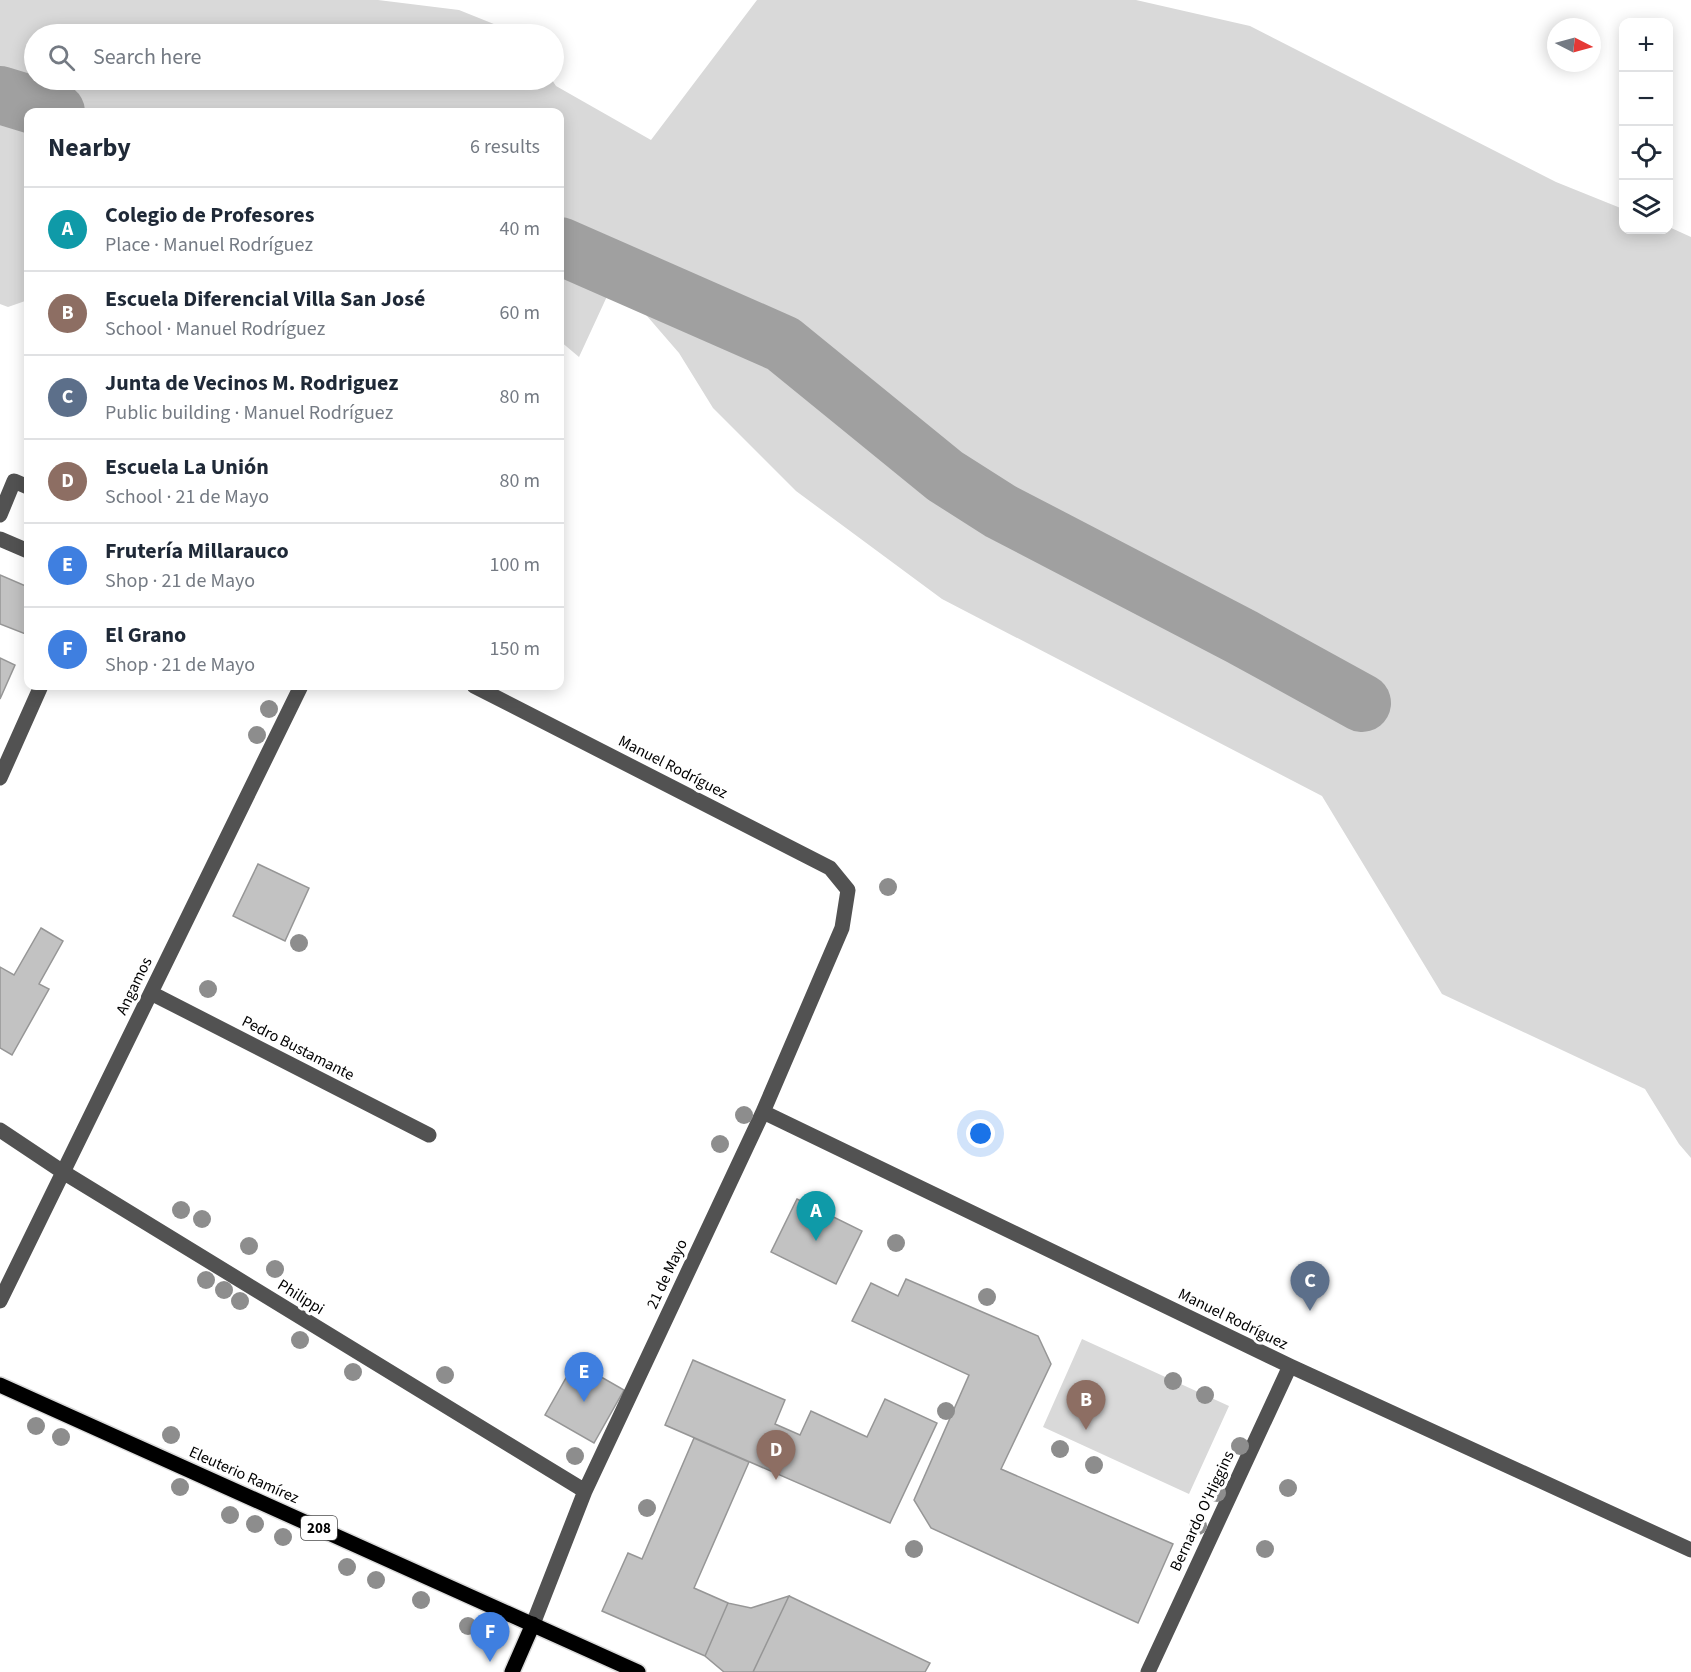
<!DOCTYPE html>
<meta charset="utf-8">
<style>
body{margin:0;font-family:"Source Sans 3",sans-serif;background:#f2f2f3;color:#1f2937}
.controls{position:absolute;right:18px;top:18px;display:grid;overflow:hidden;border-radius:12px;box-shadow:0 3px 15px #0003}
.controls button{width:54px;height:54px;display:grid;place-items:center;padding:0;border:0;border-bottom:2px solid #e0e1e3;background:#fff;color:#1f2937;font:30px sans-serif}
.compass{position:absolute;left:1547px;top:18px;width:54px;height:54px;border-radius:50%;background:#fff;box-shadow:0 3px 15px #0003;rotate:96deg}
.you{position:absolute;left:981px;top:1134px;width:21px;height:21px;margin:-15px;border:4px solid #fff;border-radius:50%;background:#1a73e8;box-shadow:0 0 0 9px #1a73e833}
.badge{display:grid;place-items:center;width:39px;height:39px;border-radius:50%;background:#db2777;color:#fff;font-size:20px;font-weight:700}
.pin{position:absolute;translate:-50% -50px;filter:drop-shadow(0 2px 3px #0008)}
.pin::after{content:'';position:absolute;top:32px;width:21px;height:18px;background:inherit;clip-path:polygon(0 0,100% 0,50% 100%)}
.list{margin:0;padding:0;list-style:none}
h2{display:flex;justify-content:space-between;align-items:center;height:78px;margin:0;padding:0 24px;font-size:26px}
h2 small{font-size:20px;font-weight:400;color:#747a83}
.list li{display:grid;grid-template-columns:39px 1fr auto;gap:18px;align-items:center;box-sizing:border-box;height:84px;padding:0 24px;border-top:2px solid #e0e1e3}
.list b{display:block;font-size:22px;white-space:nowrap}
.list p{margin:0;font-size:20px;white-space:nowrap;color:#747a83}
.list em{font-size:20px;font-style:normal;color:#747a83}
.icon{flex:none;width:33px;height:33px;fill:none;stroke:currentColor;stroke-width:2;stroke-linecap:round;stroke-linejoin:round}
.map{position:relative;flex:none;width:1691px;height:1672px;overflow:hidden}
.search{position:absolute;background:#fff;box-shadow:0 3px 15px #0003;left:24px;top:24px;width:540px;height:66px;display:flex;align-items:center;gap:15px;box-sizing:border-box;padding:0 21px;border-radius:33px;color:#747a83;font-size:22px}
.panel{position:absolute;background:#fff;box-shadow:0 3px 15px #0003;left:24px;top:108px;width:540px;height:582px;border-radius:12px}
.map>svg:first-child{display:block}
.green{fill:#d9d9d9}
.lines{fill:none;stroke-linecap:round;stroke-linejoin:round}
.river{stroke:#a0a0a0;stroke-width:58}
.building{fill:#c2c2c2;stroke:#969696;stroke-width:1.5}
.major-casing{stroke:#dbdbdb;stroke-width:18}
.minor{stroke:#525252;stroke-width:15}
.major{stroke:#000;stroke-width:15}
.tree{fill:#8d8d8d}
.labels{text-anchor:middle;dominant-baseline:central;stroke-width:6;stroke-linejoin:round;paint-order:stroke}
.shield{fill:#fff;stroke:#4c4c4c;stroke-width:1.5}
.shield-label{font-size:15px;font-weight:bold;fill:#000}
.street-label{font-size:16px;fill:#000;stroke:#fff}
</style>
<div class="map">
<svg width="1691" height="1672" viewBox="0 0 1691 1672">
<rect width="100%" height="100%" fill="#fff"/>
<path class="green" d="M0,0H378L459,10L519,34H34V80H552L556,86L651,140L757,0H1136L1250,26L1556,182L1623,209L1624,230H1668L1669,227L1691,237V1158L1679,1144L1645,1089L1442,994L1322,796L942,599L796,491L713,408L679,353L615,279L579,357L560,341V112H28V300L8,307L0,304Z
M1082,1339L1229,1406L1189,1494L1043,1427Z"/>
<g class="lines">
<path class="river" d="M0,95L56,112
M560,246L783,344L945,476L1000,511L1242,637L1362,703"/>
</g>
<path class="building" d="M0,575L28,587V635L0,624Z
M0,658L15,665L0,699Z
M258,864L309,888L285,941L233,916Z
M41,928L63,941L39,984L49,989L12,1055L0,1048V967L14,975Z
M797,1199L862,1231L836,1284L771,1252Z
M906,1279L1038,1336L1051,1364L1001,1469L1173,1544L1138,1623L931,1528L914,1500L969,1375L852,1321L871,1283L898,1296Z
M693,1360L785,1400L775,1424L800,1435L811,1411L867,1437L885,1399L937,1423L890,1523L665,1425Z
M575,1362L624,1390L594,1443L545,1415Z
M694,1438L749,1462L694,1588L728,1603L705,1656L602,1611L628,1553L642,1559Z
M789,1596L930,1663L925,1672H753Z
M789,1596L753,1672H724L705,1656L728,1603L751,1608Z"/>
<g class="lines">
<g class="major-casing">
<path id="major" d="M0,1385L638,1672
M512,1672L533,1624"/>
</g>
<path class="minor" d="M0,515L14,481L28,487
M0,539L28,551
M474,686L830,868L848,890L842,928L763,1112L585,1491L533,1624
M0,778L41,686
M151,993L429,1135
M763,1112L1290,1366L1691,1550
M0,1130L63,1172L585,1491
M0,1301L301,686
M1148,1672L1290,1366"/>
<use href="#major" class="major"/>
</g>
<g class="tree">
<circle cx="269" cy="709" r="9"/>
<circle cx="257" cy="735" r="9"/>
<circle cx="888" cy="887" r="9"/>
<circle cx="299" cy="943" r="9"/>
<circle cx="208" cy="989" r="9"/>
<circle cx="744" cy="1115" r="9"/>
<circle cx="720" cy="1144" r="9"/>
<circle cx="181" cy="1210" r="9"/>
<circle cx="202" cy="1219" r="9"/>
<circle cx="896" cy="1243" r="9"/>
<circle cx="249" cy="1246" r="9"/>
<circle cx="275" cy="1269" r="9"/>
<circle cx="206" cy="1280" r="9"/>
<circle cx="224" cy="1290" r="9"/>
<circle cx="987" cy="1297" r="9"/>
<circle cx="240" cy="1301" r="9"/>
<circle cx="300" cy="1340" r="9"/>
<circle cx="353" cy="1372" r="9"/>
<circle cx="445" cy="1375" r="9"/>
<circle cx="1173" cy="1381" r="9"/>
<circle cx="1205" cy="1395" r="9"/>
<circle cx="946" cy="1411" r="9"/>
<circle cx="36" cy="1426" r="9"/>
<circle cx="171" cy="1435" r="9"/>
<circle cx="61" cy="1437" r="9"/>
<circle cx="1240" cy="1446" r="9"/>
<circle cx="1060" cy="1449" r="9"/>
<circle cx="575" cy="1456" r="9"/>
<circle cx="1094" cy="1465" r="9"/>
<circle cx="180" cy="1487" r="9"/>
<circle cx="1288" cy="1488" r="9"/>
<circle cx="1217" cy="1493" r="9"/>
<circle cx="647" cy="1508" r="9"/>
<circle cx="230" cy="1515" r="9"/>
<circle cx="255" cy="1524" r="9"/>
<circle cx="1198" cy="1526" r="9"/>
<circle cx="283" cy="1537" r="9"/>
<circle cx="914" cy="1549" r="9"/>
<circle cx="1265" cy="1549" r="9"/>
<circle cx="347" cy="1567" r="9"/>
<circle cx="376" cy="1580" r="9"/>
<circle cx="421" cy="1600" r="9"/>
<circle cx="468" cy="1626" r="9"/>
<circle cx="491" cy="1634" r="9"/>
</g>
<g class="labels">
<rect class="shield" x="301" y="1516" width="36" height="24" rx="4.5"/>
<g class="shield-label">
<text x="319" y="1528">208</text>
</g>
<g class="street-label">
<text transform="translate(673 767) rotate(27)">Manuel Rodríguez</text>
<text transform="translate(134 986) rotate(-64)">Angamos</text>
<text transform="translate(298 1048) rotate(27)">Pedro Bustamante</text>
<text transform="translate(667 1274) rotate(-65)">21 de Mayo</text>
<text transform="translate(301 1297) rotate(32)">Philippi</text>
<text transform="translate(1233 1319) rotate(26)">Manuel Rodríguez</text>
<text transform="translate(244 1475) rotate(24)">Eleuterio Ramírez</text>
<text transform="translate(1202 1511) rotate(-65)">Bernardo O'Higgins</text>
</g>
</g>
</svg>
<div class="controls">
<button>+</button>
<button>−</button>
<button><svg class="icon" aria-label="locate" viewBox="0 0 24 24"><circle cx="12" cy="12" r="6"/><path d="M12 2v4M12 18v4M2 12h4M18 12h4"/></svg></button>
<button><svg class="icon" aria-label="layers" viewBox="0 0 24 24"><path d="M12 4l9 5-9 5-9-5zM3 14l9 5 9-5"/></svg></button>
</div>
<svg class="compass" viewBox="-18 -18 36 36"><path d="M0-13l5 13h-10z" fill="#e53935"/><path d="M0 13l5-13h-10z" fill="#747a83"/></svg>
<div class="you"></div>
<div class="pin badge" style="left:816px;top:1241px;background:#0f9aa8">A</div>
<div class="pin badge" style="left:1086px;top:1430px;background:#8d6e63">B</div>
<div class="pin badge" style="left:1310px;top:1311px;background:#5c6f8a">C</div>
<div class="pin badge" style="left:776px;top:1480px;background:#8d6e63">D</div>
<div class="pin badge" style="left:584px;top:1402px;background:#3f7fe0">E</div>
<div class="pin badge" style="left:490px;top:1662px;background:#3f7fe0">F</div>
<div class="search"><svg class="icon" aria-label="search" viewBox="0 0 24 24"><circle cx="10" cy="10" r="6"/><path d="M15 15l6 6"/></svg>Search here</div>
<section class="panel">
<h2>Nearby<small>6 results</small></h2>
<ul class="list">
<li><span class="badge" style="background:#0f9aa8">A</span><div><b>Colegio de Profesores</b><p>Place · Manuel Rodríguez</p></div><em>40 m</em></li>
<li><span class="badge" style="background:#8d6e63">B</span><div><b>Escuela Diferencial Villa San José</b><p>School · Manuel Rodríguez</p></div><em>60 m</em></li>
<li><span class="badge" style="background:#5c6f8a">C</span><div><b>Junta de Vecinos M. Rodriguez</b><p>Public building · Manuel Rodríguez</p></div><em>80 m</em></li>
<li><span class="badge" style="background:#8d6e63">D</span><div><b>Escuela La Unión</b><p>School · 21 de Mayo</p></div><em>80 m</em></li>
<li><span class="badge" style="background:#3f7fe0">E</span><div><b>Frutería Millarauco</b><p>Shop · 21 de Mayo</p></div><em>100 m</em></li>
<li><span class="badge" style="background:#3f7fe0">F</span><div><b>El Grano</b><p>Shop · 21 de Mayo</p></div><em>150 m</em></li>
</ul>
</section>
</div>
